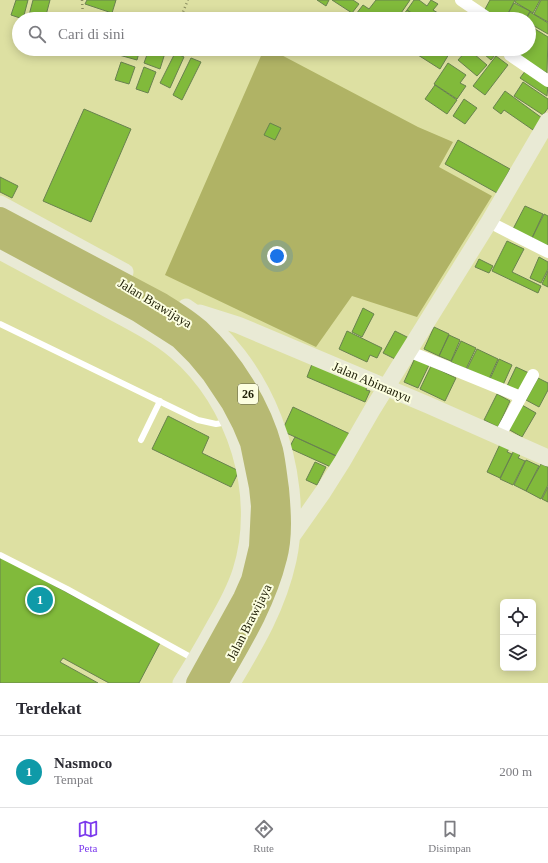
<!DOCTYPE html>
<html lang="id">
<style>
body{margin:0;font-family:"Times New Roman",serif;background:#f2f2f3;color:#2b2b33}
.controls{position:absolute;right:12px;bottom:12px;display:grid;overflow:hidden;border-radius:6px;box-shadow:0 2px 10px #0003}
.controls button{width:36px;height:36px;display:grid;place-items:center;padding:0;border:0;border-bottom:1px solid #e1e1e2;background:#fff;color:#2b2b33;font:20px sans-serif}
.you{position:absolute;left:277px;top:256px;width:14px;height:14px;margin:-10px;border:3px solid #fff;border-radius:50%;background:#1a73e8;box-shadow:0 0 0 6px #1a73e833}
.badge{display:grid;place-items:center;width:26px;height:26px;border-radius:50%;background:#7c3aed;color:#fff;font-size:13px;font-weight:700}
.pin{position:absolute;translate:-50% -50%;border:2px solid #fff;box-shadow:0 1px 4px #0006}
.list{margin:0;padding:0;list-style:none}
h2{display:flex;justify-content:space-between;align-items:center;height:52px;margin:0;padding:0 16px;font-size:17px}
h2 small{font-size:13px;font-weight:400;color:#7c7c81}
.list li{display:grid;grid-template-columns:26px 1fr auto;gap:12px;align-items:center;box-sizing:border-box;height:72px;padding:0 16px;border-top:1px solid #e1e1e2}
.list b{display:block;font-size:15px;white-space:nowrap}
.list p{margin:0;font-size:13px;white-space:nowrap;color:#7c7c81}
.list em{font-size:13px;font-style:normal;color:#7c7c81}
.icon{flex:none;width:22px;height:22px;fill:none;stroke:currentColor;stroke-width:2;stroke-linecap:round;stroke-linejoin:round}
.map{position:relative;flex:none;width:548px;height:683px;overflow:hidden}
.search{position:absolute;background:#fff;box-shadow:0 2px 10px #0003;left:12px;right:12px;top:12px;height:44px;display:flex;align-items:center;gap:10px;box-sizing:border-box;padding:0 14px;border-radius:22px;color:#7c7c81;font-size:15px}
.sheet{height:124px;background:#fff}
nav{display:flex;justify-content:space-around;align-items:center;box-sizing:border-box;height:56px;border-top:1px solid #e1e1e2;background:#fff;font-size:11px;color:#7c7c81}
nav a{display:grid;justify-items:center;gap:2px}
nav .on{color:#7c3aed}
.map>svg:first-child{display:block}
.green{fill:#b0b365}
.building{fill:#81ba3b;stroke:#68824e}
.lines{fill:none;stroke-linecap:round;stroke-linejoin:round}
.path{stroke:#8c8e60;stroke-width:2.5;stroke-dasharray:1 3;stroke-linecap:butt}
.lane{stroke:#fff;stroke-width:6}
.street{stroke:#fff;stroke-width:12}
.secondary{stroke:#e9ead5;stroke-width:17}
.highway{stroke:#b7b973;stroke-width:22}
.labels{text-anchor:middle;dominant-baseline:central;stroke-width:4;stroke-linejoin:round;paint-order:stroke}
.shield{fill:#fcfee0;stroke:#616147;stroke-width:1}
.shield-label{font-size:12px;font-weight:bold;fill:#1e1e06}
.street-label{font-size:13px;fill:#1e1e06;stroke:#fcfee0}
</style>
<div class="map">
<svg width="548" height="683" viewBox="0 0 548 683">
<rect width="100%" height="100%" fill="#dde0a2"/>
<path class="green" d="M264,49H270L418,127L453,142L439,167L492,196L417,317L352,296L316,347L165,275Z"/>
<path class="building" d="M16,0H28L23,19L11,15Z
M33,0H50L45,19H28Z
M87,0H116L112,13L85,4Z
M317,0H329L326,6Z
M332,0H353L359,4L352,13Z
M376,0H410L397,19L353,18L363,5L369,9Z
M414,0H419L427,6L431,0L438,4L433,10L438,13L433,19H421L407,10Z
M490,0H515L505,19H498L484,11Z
M516,0H540L533,13L515,2Z
M541,0H548V22L534,14Z
M514,3L530,11L526,19H505Z
M407,10L420,19H400Z
M530,12L548,23V34L529,23V19H526Z
M529,26L534,29L529,37Z
M535,29L548,37L547,73L519,56L523,49H529V39Z
M44,49H58L57,52Z
M121,49H140L137,60L119,55Z
M149,49H154L165,53L160,69L144,63Z
M402,49H412L409,54Z
M422,49H452L440,69L418,55Z
M468,49L487,65L477,76L458,60Z
M478,49H500L491,60Z
M510,49H522L518,55Z
M175,53L184,57L170,88L160,83Z
M496,56L508,65L485,95L473,86Z
M191,58L201,62L182,100L173,95Z
M121,62L135,67L129,84L115,80Z
M448,63L466,75L460,83L466,86L457,99L434,84Z
M144,67L156,72L148,93L136,89Z
M526,70L548,85L547,96L520,78Z
M523,82L548,99V108L543,115L514,96Z
M435,85L457,100L447,114L425,99Z
M505,91L542,118L533,130L504,110L501,114L493,108Z
M464,99L477,108L465,124L453,116Z
M84,109L131,129L91,222L43,201Z
M270,123L281,128L275,140L264,135Z
M458,140L510,169L497,193L445,164Z
M0,177L18,186L12,198L0,192Z
M525,206L543,214L532,238L513,229Z
M544,214L548,216V246L532,238Z
M507,241L524,249L512,272L541,286L538,293L492,271Z
M539,257L548,262V269L541,283L530,278Z
M479,259L493,266L489,273L475,267Z
M548,271V287L542,284Z
M363,308L374,314L362,337L352,332Z
M434,327L449,334L439,356L424,349Z
M347,331L382,348L377,358L370,355L367,362L339,349Z
M395,331L409,338L397,360L383,353Z
M449,335L460,340L451,361L439,356Z
M461,341L476,348L466,369L451,362Z
M477,349L498,359L489,379L467,369Z
M415,358L429,365L418,388L404,382Z
M499,359L512,365L503,385L490,379Z
M312,364L368,385L366,390L370,391L365,402L307,377Z
M431,366L456,378L445,401L420,389Z
M516,367L529,373L520,392L507,386Z
M538,378L548,383V390L539,407L526,400Z
M497,394L510,401L498,427L484,420Z
M522,405L536,413L522,437L508,429Z
M293,407L350,434L339,457L282,431Z
M168,416L209,437L202,453L239,471L231,487L152,449Z
M295,437L338,457L333,468L289,448Z
M501,442L510,447L507,452L512,454L500,478L487,472Z
M514,450L521,453L518,458L525,461L513,485L500,479Z
M526,460L539,466L526,491L514,485Z
M315,462L326,467L317,485L306,480Z
M541,464L548,467V485L541,499L526,491Z
M548,487V502L542,499Z
M0,556L160,643L139,683H109L63,658L60,662L98,683H0Z"/>
<g class="lines">
<path class="path" d="M82,0L83,16L88,19
M180,19L188,0"/>
<path class="lane" d="M0,324L198,420L216,424L228,422
M141,440L160,401
M0,555L67,589L194,659"/>
<path class="street" d="M461,0L489,19
M508,49L510,55L548,81
M489,222L548,252
M408,351L521,397
M499,437L533,375"/>
<path class="secondary" d="M0,204L125,272
M0,251C35,270 69,288 104,307C128,320 155,333 176,351C236,402 265,495 241,571C235,590 225,608 215,625C204,645 193,664 181,683
M186,307C264,356 307,471 288,560C278,606 256,643 232,683
M200,313L238,325L428,405L548,458
M292,536L323,492L342,462L372,410L489,222L548,121"/>
<path class="highway" d="M0,218L162,304C175,312 188,320 199,330C232,361 260,405 272,450C275,463 276,476 278,489C280,511 282,536 276,558C265,603 240,643 217,683
M0,237L138,311L180,338L197,355L212,373L232,403L243,424L251,443L260,487L262,506L260,547L252,580L244,598L197,683"/>
</g>
<g class="labels">
<rect class="shield" x="238" y="384" width="20" height="20" rx="3"/>
<g class="shield-label">
<text x="248" y="394">26</text>
</g>
<g class="street-label">
<text transform="translate(155 303) rotate(31)">Jalan Brawijaya</text>
<text transform="translate(372 382) rotate(23)">Jalan Abimanyu</text>
<text transform="translate(249 622) rotate(-63)">Jalan Brawijaya</text>
</g>
</g>
</svg>
<div class="controls">
<button><svg class="icon" aria-label="locate" viewBox="0 0 24 24"><circle cx="12" cy="12" r="6"/><path d="M12 2v4M12 18v4M2 12h4M18 12h4"/></svg></button>
<button><svg class="icon" aria-label="layers" viewBox="0 0 24 24"><path d="M12 4l9 5-9 5-9-5zM3 14l9 5 9-5"/></svg></button>
</div>
<div class="you"></div>
<div class="pin badge" style="left:40px;top:600px;background:#0f9aa8">1</div>
<div class="search"><svg class="icon" aria-label="search" viewBox="0 0 24 24"><circle cx="10" cy="10" r="6"/><path d="M15 15l6 6"/></svg>Cari di sini</div>
</div>
<section class="sheet">
<h2>Terdekat<small></small></h2>
<ul class="list">
<li><span class="badge" style="background:#0f9aa8">1</span><div><b>Nasmoco</b><p>Tempat</p></div><em>200 m</em></li>
</ul>
</section>
<nav>
<a class="on"><svg class="icon" aria-label="map" viewBox="0 0 24 24"><path d="M3 6l6-2 6 2 6-2v14l-6 2-6-2-6 2zM9 4v14M15 6v14"/></svg>Peta</a>
<a><svg class="icon" aria-label="directions" viewBox="0 0 24 24"><path d="M12 3l9 9-9 9-9-9zM9 14v-3h6M13 9l2 2-2 2"/></svg>Rute</a>
<a><svg class="icon" aria-label="saved" viewBox="0 0 24 24"><path d="M7 4h10v16l-5-4-5 4z"/></svg>Disimpan</a>
</nav>
